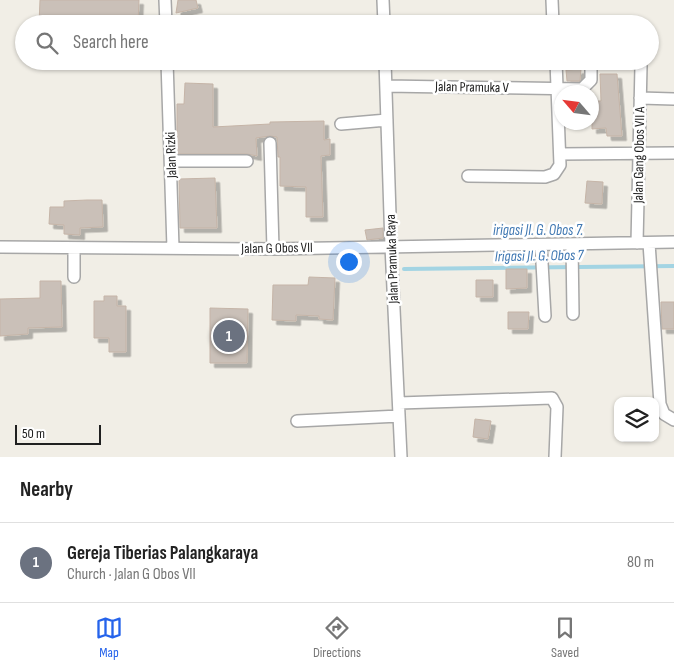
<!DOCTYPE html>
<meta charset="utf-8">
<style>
body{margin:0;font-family:"Sofia Sans Condensed",sans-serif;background:#f6f6f6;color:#222}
.controls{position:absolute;right:15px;bottom:15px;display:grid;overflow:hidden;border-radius:10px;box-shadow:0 1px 4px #0004}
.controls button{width:45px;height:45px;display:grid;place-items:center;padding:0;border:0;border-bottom:1px solid #e0e0e0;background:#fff;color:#222;font:25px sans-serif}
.compass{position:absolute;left:554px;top:85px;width:45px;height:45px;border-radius:50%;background:#fff;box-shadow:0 1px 4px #0004;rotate:298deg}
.scale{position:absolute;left:15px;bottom:12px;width:86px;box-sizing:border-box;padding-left:5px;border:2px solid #202020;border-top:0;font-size:14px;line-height:18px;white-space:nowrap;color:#202020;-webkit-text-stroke:4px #fff;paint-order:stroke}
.you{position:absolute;left:348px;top:261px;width:18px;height:18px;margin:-12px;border:4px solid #fff;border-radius:50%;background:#1a73e8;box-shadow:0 0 0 8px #1a73e833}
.badge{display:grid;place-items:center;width:32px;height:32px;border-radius:50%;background:#2563eb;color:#fff;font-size:16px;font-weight:700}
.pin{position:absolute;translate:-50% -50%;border:2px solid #fff;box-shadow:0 1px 5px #0006}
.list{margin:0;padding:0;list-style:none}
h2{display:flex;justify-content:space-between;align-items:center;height:65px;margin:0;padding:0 20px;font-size:21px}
h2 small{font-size:16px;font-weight:400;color:#767676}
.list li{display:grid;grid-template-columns:32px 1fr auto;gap:15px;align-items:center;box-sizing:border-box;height:80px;padding:0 20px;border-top:1px solid #e0e0e0}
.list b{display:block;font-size:19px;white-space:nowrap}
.list p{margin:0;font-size:16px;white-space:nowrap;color:#767676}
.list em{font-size:16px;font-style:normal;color:#767676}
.icon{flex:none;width:28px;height:28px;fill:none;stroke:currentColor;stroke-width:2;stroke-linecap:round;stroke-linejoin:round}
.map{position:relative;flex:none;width:674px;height:457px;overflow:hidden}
.search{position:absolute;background:#fff;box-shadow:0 1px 4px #0004;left:15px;right:15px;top:15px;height:55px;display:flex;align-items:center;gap:12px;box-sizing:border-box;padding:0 18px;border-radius:28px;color:#767676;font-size:19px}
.sheet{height:145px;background:#fff}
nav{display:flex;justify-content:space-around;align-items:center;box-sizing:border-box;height:70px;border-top:1px solid #e0e0e0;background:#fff;font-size:14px;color:#767676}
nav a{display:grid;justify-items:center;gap:2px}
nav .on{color:#2563eb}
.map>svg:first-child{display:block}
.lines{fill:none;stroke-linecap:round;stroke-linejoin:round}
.stream{stroke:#a3d4e3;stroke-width:4}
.building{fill:#cac0b8;stroke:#c5b4a7;filter:url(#shadow)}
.minor-casing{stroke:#a7a7a7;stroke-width:14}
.minor{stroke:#fff;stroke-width:11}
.labels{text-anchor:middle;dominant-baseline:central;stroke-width:5;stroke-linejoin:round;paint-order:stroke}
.street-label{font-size:14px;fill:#202020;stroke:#fff}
.water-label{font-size:15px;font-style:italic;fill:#4078b2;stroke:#fff}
</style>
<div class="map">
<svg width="674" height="457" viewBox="0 0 674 457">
<defs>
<filter id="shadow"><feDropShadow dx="4.5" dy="4.5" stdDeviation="0" flood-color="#0004"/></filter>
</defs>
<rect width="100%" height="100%" fill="#f1eee6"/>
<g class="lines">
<path class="stream" d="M404,269L674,266"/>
</g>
<path class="building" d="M40,0H139L138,24H39Z
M178,0H196L198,8L176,13Z
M581,69L580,81H567L566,70Z
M600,74H617L622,136H607L606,128L592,129V101H601Z
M185,83L213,84V127L270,124V122L324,121V140L330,139V155L321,156L323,217H306V187L280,186V157H278L277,137L270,136L256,138L257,156L247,154H177V104H184Z
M215,178L217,228H180L179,179Z
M587,181L603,182L602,204L585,203Z
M87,200H102L103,227L80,228V235L64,234V225L49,224L50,207H64V201Z
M383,228V238L367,240L365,230Z
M506,269H527V288L506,289Z
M309,277L335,278L333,320L319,319V316L296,315V321L272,320L273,285H308Z
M476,280H493V297H476Z
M40,281H61L62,327L28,328V334L0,336V299L40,298Z
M104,296H117V306H126V352H109V338H94V301H104Z
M661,302H674V329H662Z
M210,308L248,309L247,363H210Z
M508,312H529L528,329H508Z
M475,419L491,421L488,439L473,437Z"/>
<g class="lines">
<g class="minor-casing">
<path id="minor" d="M165,0L166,24
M383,0L384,24
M552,0L553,24
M167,61L173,248
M385,61L391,246L401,457
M386,86L582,89L591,80V61
M640,98L674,99
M341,124L387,120
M270,143L273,249
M560,154L674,153
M172,161H247
M468,176L545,177L554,174L560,165L556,61
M637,243L641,66
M649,243L660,404L664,414L674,420
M572,244L573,314
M541,245L545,316
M0,247L273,249L674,242
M74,248V277
M399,403L552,398L557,407L555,457
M297,421L399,416"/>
</g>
<use href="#minor" class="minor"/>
</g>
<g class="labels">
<g class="street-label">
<text transform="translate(472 87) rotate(1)">Jalan Pramuka V</text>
<text transform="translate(171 155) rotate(-92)">Jalan Rizki</text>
<text transform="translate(639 155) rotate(-89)">Jalan Gang Obos VII A</text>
<text transform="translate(277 248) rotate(-1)">Jalan G Obos VII</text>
<text transform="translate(392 259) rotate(-92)">Jalan Pramuka Raya</text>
</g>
<g class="water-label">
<text x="538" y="230">irigasi Jl. G. Obos 7.</text>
<text transform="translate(539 256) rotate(-1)">Irigasi Jl. G. Obos 7</text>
</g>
</g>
</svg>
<div class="controls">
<button><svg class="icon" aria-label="layers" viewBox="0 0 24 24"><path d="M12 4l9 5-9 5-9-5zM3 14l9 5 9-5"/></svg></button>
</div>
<svg class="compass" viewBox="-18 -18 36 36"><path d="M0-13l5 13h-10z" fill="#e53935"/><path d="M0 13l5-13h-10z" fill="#767676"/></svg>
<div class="scale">50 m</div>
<div class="you"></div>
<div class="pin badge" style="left:229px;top:336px;background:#6b7280">1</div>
<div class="search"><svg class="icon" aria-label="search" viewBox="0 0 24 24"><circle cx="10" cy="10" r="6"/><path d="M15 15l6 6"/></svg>Search here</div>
</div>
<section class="sheet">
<h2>Nearby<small></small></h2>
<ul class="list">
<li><span class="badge" style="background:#6b7280">1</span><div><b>Gereja Tiberias Palangkaraya</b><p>Church · Jalan G Obos VII</p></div><em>80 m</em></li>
</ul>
</section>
<nav>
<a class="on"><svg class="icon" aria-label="map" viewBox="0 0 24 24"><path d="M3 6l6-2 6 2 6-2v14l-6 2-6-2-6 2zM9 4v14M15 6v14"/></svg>Map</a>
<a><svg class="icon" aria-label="directions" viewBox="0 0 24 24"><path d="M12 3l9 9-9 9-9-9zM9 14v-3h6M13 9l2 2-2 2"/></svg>Directions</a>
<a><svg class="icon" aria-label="saved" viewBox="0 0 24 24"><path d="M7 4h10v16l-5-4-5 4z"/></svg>Saved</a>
</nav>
